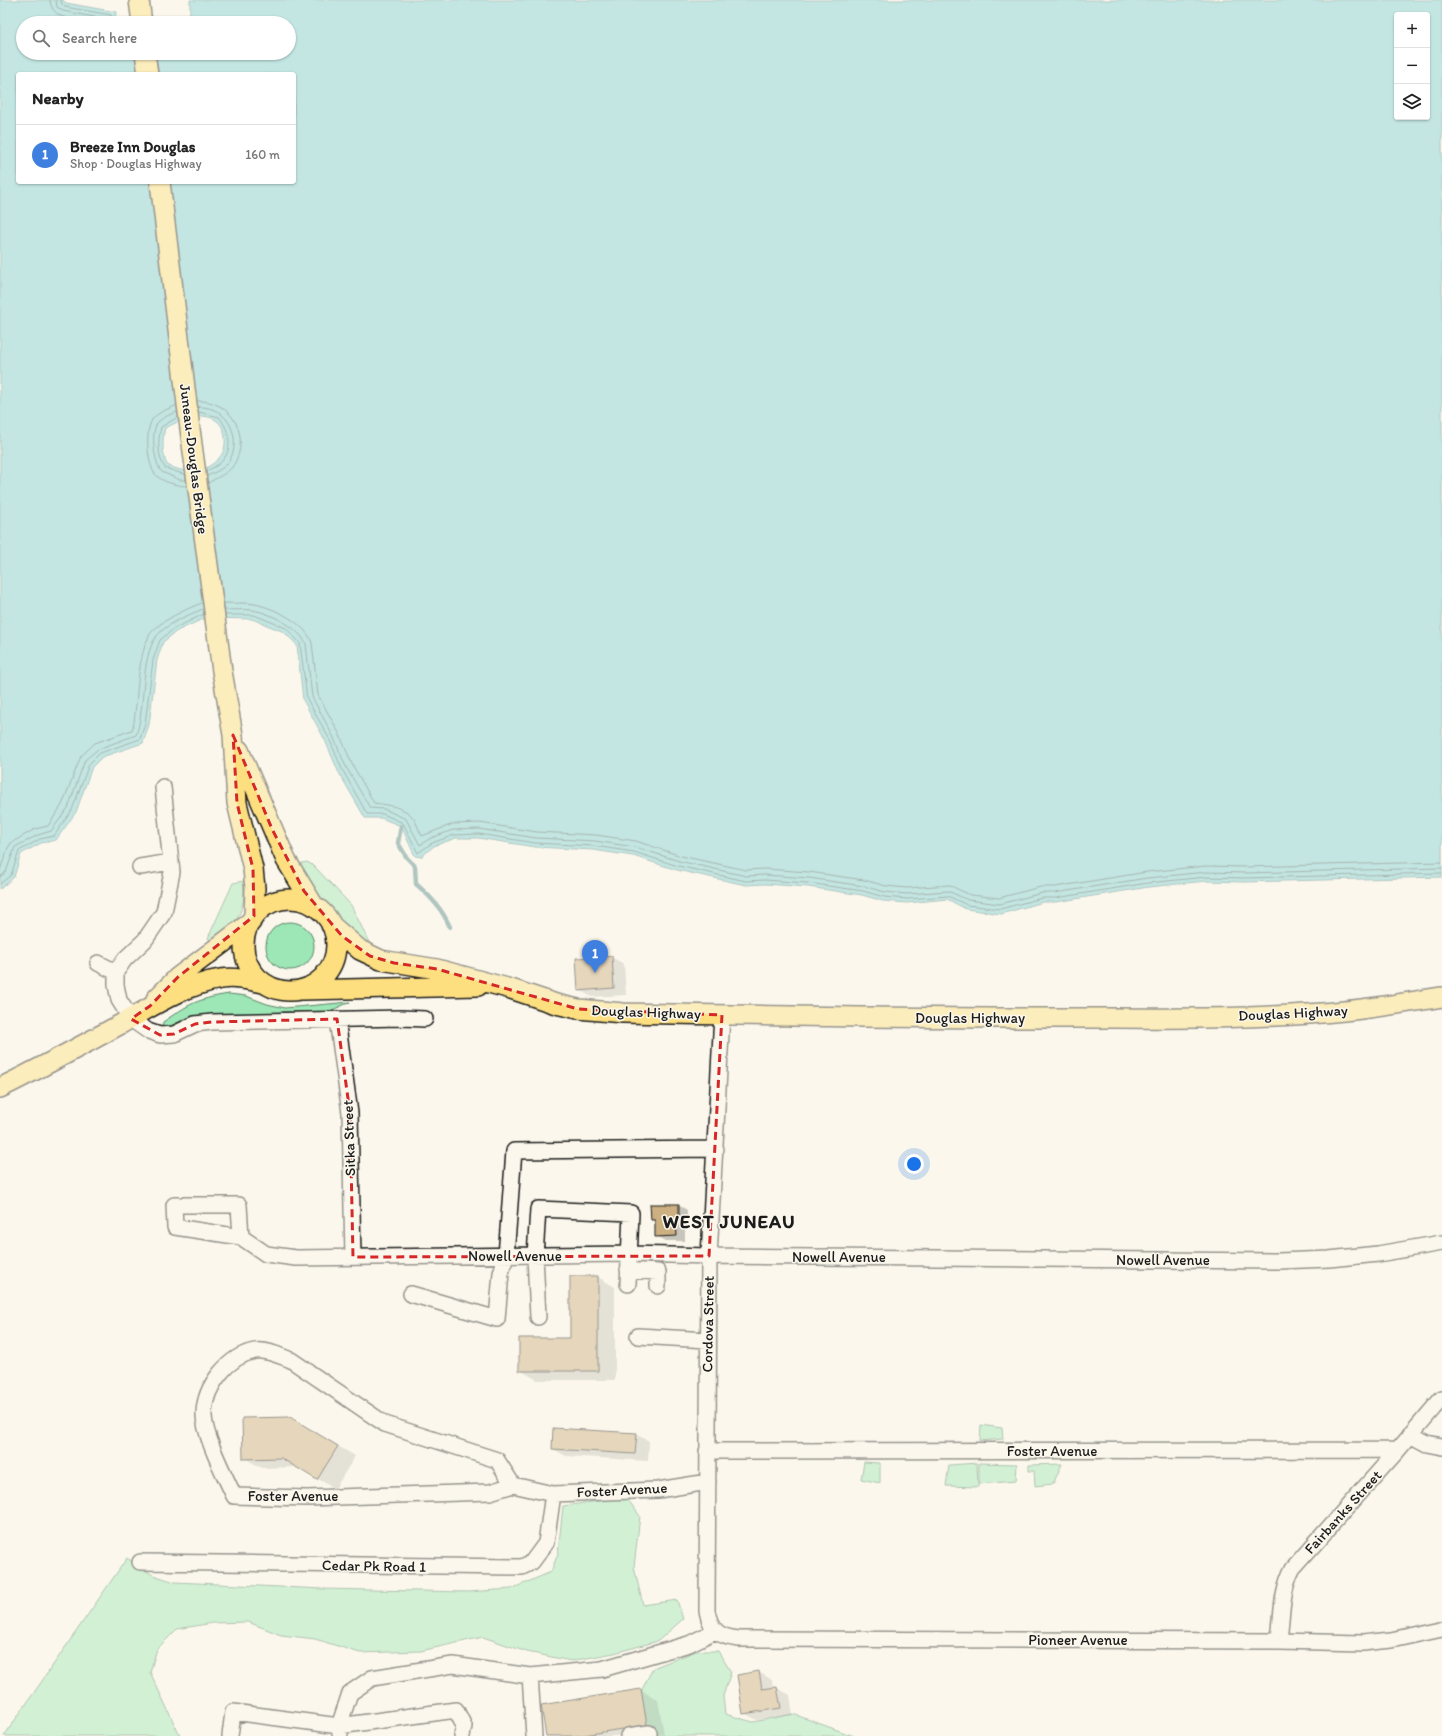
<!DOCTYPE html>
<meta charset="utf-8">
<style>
body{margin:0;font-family:Itim,sans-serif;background:#f2f2f2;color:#222}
.controls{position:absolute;right:12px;top:12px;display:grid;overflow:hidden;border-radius:4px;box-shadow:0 1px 3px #0004}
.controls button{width:36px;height:36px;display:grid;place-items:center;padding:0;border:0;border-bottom:1px solid #e0e0e0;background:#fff;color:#222;font:20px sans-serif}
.you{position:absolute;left:914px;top:1164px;width:14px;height:14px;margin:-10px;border:3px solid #fff;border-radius:50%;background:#1a73e8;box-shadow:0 0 0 6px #1a73e833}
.badge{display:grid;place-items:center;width:26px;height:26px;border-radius:50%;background:#c8321e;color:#fff;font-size:13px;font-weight:700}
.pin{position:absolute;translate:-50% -33px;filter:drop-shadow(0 1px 2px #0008)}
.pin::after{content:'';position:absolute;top:21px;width:14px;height:12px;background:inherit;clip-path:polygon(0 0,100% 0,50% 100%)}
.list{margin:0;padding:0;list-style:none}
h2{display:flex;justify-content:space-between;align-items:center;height:52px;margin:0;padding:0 16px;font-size:17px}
h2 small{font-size:13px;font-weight:400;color:#767676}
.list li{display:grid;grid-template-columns:26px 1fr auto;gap:12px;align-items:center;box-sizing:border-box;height:60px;padding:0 16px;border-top:1px solid #e0e0e0}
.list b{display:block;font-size:15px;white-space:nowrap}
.list p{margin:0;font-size:13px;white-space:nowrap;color:#767676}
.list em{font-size:13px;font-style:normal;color:#767676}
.icon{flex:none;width:22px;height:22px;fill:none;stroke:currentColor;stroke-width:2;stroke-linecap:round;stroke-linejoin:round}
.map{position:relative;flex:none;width:1442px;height:1736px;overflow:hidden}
.search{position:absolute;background:#fff;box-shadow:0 1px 3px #0004;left:16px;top:16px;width:280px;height:44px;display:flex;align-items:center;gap:10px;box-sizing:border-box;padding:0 14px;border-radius:22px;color:#767676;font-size:15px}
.panel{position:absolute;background:#fff;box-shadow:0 1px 3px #0004;left:16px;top:72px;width:280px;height:112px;border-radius:4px}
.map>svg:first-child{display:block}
.green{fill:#9de7b6;stroke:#5c8269}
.water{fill:#7ed0d5;stroke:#57888b;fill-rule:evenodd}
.shadow{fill:#0003}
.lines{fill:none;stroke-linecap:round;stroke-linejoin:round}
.shore{stroke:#436466;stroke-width:1}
.stream{stroke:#57888b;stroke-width:4.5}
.building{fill:#ccb081;stroke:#1c1c1c}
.minor-casing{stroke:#1c1c1c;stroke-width:18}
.major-casing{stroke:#1c1c1c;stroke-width:22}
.minor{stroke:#fbf7ec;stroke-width:15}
.major{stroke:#fddf80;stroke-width:19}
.marked{fill:none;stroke:#d62828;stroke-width:3;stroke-dasharray:8 5;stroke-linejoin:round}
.labels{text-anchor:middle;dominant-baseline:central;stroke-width:3;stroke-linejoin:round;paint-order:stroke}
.street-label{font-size:15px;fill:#1c1c1c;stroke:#fbf7ec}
.district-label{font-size:19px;font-weight:bold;letter-spacing:1px;fill:#1c1c1c;stroke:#fbf7ec}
</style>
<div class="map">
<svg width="1442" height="1736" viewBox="0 0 1442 1736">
<rect width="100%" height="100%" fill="#fbf7ec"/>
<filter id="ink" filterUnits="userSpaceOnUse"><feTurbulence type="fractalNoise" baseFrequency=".025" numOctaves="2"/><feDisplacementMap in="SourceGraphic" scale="8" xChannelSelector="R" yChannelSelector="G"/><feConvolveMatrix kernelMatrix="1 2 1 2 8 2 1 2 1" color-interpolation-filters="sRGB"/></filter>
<g filter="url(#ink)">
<path class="green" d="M307,862L314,866L351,905L369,942L366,949L334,920L293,870V865Z
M243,881C247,911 236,926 212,943L208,938L233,883Z
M266 946a24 24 0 1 1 48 0a24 24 0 1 1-48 0Z
M229,994L246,996L267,1004L285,1008L350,1002L328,1012H286L238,1016L169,1031L162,1028L163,1022C189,1004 197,999 229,994Z
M981,1425L1002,1428L1003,1439L980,1441Z
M864,1462L880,1463V1483L861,1479Z
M977,1463L978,1487L946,1486L949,1465Z
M979,1463L1017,1464L1016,1481L979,1484Z
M1062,1464L1053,1484L1035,1486L1034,1471H1029V1465Z
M626,1497L640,1516L634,1567L643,1605L677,1600L683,1619L658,1641L614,1653L571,1661L527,1652L483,1637L421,1651L360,1653L315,1639L281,1635L248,1622L213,1623L177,1629L157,1649L150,1672L180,1736H4L127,1558L153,1575L175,1582L323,1589L468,1592L511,1589L551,1572L558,1553L563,1506Z
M696,1651H718L731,1672L723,1696L725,1714L753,1722L793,1714L854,1736H648L640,1720L637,1699L653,1668Z"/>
<path class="water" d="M0,0H63L66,3L116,12L115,23H23V53H289V23H185L190,12V0H1442V877L1244,882L1206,881L1149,887L1056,902H1043L1001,914L966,909L947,899L907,903L883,901L862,895L808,887L765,884L746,885L677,870L633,856L593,850L535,847L478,838H456L434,846L421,857L415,856L401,826L381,818H365L338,771L325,740L303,700L297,645L284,632L252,619L205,618L177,631L163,642L157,660L149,725L143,743L102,757L92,767L76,812L56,840L41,843L21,854L14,877L0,889ZM1397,15H1427V117H1397ZM18,74H294V182H18ZM190,416C198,416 210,415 217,421C227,429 228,449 219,458C215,463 204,470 198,471C186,473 177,469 167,465C162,453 162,440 165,428Z"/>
<path class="shadow" d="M611,957L624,964L626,995L592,997L579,990Z
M679,1205L687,1210V1225H685V1241H665L656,1236V1222L652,1219Z
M598,1277L615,1287V1380H537L520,1370L571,1339Z
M308,1428L355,1456L335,1489L298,1467L262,1468L244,1458Z
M636,1434L649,1441L648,1461L566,1456L553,1449Z
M759,1672L772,1680L773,1688H777L790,1695L793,1715L757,1720L744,1713L738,1676Z
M641,1690L658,1700L664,1734L654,1736H547Z"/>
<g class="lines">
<path class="shore" d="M50,0C51,21 79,20 94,23
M56,0L57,7L63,11L105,19L107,23
M61,0L62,4L65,7L111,15L112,23
M197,401C232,399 252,437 233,466C227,474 216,478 208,483
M177,405C169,409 157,412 152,420C145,431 147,463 155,474C161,482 178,486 187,486
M198,407C228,405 244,439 228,463C223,469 214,473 207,476
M177,412C171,414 163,417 158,422C150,431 154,464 162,472L180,480H186
M199,412L219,417C229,429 234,448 222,461C218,466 212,468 206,471
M178,417L161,427C158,439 157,457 165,468L186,475
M224,603C234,604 245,602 255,604C274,608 306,623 312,643L318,695L339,733L352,764L374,803C386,805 406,806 414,819C417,824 419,831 422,836L453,824L480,823L537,832L596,835L636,841L681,856L746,870L765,869L809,872L864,880L886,886L907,888L949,885L970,895L999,898L1040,887H1055L1147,872L1206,866L1244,867L1442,862
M224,610C234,610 243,609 252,610C269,612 300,628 306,644L312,697L333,736L346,767L370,808L384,809L406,819L420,845L431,838L453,830L479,829L536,838L595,841L635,847L679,861L746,876L765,875L809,878L863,886L885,892L907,894L948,891L968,900L1000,904L1042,893H1055L1147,878L1206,872L1244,873L1442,868
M225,615H254L286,628L300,643L307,699L329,738L342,769L367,814H383L403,823L418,853L432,843L454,835L479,834L535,843L594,846L634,852L678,866L746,881L765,880L808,883L863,891L884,897L907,899L948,896L967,905L1000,909L1042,898H1056L1148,883L1206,877L1244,878L1442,873
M0,870L8,848L11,843L35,829L48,826L62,805L81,756L95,743L132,730L134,722C138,695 137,657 150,634C158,622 188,608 202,603
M0,877L6,872L15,847L38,835L51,831L68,808L85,760L98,749L136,735C146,708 140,659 156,637C164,625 190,614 203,609
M0,884L11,875L19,851L40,839L54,836L72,810L89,764L100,753L140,739L145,724L153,660L160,640L175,628L204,614"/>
<path class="stream" d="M401,826L398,843L407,858L415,866L416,884C431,897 442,909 450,927"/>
</g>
<path class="building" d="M612,956L614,988L578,991L576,958Z
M650,1204H679V1221H676L677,1236L655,1237V1220H651Z
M570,1276H598V1371H519V1338H570Z
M290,1417L338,1446L317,1480L281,1458L243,1459L242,1418Z
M553,1428L637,1433L635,1454L552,1449Z
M759,1671L762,1689L777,1687L781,1708L743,1714L737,1675Z
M641,1689L647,1725L578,1736H546L541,1705Z"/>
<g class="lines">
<g class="minor-casing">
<path id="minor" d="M163,787L172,872L164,912L145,940L125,959L116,972V985L119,1000L131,1019L148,1031L160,1035L174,1034L195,1024L212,1022L401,1018L425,1019
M140,867L171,862
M98,963L116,972
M722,1015L709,1256L707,1611C711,1631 719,1637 739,1639L1279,1641L1363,1643L1391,1640L1442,1629
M337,1019L350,1113L353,1257
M241,1237L239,1205H174L175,1227L241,1237L266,1254L296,1258L629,1254L709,1256L1279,1261L1329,1259L1378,1254L1442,1243
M628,1270L658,1272V1286
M411,1294L497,1319L501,1273L506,1256L514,1151L716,1149
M538,1317L535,1256L538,1209L631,1213L628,1284
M638,1336L708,1340
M1410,1435L1427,1444L1442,1447
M707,1451L1398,1450
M513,1485L497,1460L385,1424L291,1360C280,1356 266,1349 255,1351C228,1356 205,1386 204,1413C203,1434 225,1476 234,1496L307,1498L490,1492L513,1485L553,1494L658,1490L708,1482
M140,1562L522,1567L532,1562L546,1543L553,1494
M1279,1641C1282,1616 1281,1590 1293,1568L1398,1450L1442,1398
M340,1734L339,1726L350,1693L372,1678L453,1665L530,1676
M230,1736L233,1712L339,1726L456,1710L464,1726L462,1736
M534,1736L530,1676L602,1669L689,1644L715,1631
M628,1736L649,1733V1736"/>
</g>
<g class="major-casing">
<path id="major" d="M139,0L142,23
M145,53L148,74
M160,182L190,429L222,671L233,735L237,803L253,869L255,888L254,916
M239,750L286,860L314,906
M244 945a46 46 0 1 1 92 0a46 46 0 1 1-92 0Z
M331,925L360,950L381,960L437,969L511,989L556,1004L578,1009L623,1013C773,1016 923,1018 1072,1018C1163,1018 1254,1020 1344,1011C1377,1008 1409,1002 1442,997
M303,990L478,986
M156,999L178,977L251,922
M0,1088C41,1068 81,1046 121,1024C151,1007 187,984 221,979C235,977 249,980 263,983"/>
</g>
<use href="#minor" class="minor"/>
<use href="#major" class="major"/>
</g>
</g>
<path d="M0 0H1442V1736H0ZM233,735L272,829L304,891L342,936L370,956L394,963L437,969L578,1009L722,1015L709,1256L353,1257L350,1113L337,1019L212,1022L195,1024L174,1034L160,1035L131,1019L150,1006L178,977L254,916L253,869L237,803Z" fill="#fbf7ec" fill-opacity=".55" fill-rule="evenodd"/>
<path class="marked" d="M233,735L272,829L304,891L342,936L370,956L394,963L437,969L578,1009L722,1015L709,1256L353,1257L350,1113L337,1019L212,1022L195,1024L174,1034L160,1035L131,1019L150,1006L178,977L254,916L253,869L237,803Z"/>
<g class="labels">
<g class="street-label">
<text transform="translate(194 459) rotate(83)">Juneau-Douglas Bridge</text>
<text transform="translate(646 1012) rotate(2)">Douglas Highway</text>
<text transform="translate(1293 1013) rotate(-3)">Douglas Highway</text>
<text x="970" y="1018">Douglas Highway</text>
<text transform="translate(349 1138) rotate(-92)">Sitka Street</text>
<text x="515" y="1256">Nowell Avenue</text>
<text x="839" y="1257">Nowell Avenue</text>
<text x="1163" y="1260">Nowell Avenue</text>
<text transform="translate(708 1324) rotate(-89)">Cordova Street</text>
<text x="1052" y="1451">Foster Avenue</text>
<text transform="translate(622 1490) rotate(-3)">Foster Avenue</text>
<text x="293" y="1496">Foster Avenue</text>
<text transform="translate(1343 1512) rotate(-48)">Fairbanks Street</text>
<text transform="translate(374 1566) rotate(1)">Cedar Pk Road 1</text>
<text x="1078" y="1640">Pioneer Avenue</text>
</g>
<g class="district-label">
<text x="729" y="1221">WEST JUNEAU</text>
</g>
</g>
</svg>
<div class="controls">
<button>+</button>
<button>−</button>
<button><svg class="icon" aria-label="layers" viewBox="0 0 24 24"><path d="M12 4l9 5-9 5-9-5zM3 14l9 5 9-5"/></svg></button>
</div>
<div class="you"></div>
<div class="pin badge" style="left:595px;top:973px;background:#3f7fe0">1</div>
<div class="search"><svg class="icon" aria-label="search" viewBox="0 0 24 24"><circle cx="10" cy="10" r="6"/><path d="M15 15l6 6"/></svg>Search here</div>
<section class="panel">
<h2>Nearby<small></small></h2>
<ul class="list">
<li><span class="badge" style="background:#3f7fe0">1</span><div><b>Breeze Inn Douglas</b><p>Shop · Douglas Highway</p></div><em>160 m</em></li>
</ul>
</section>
</div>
